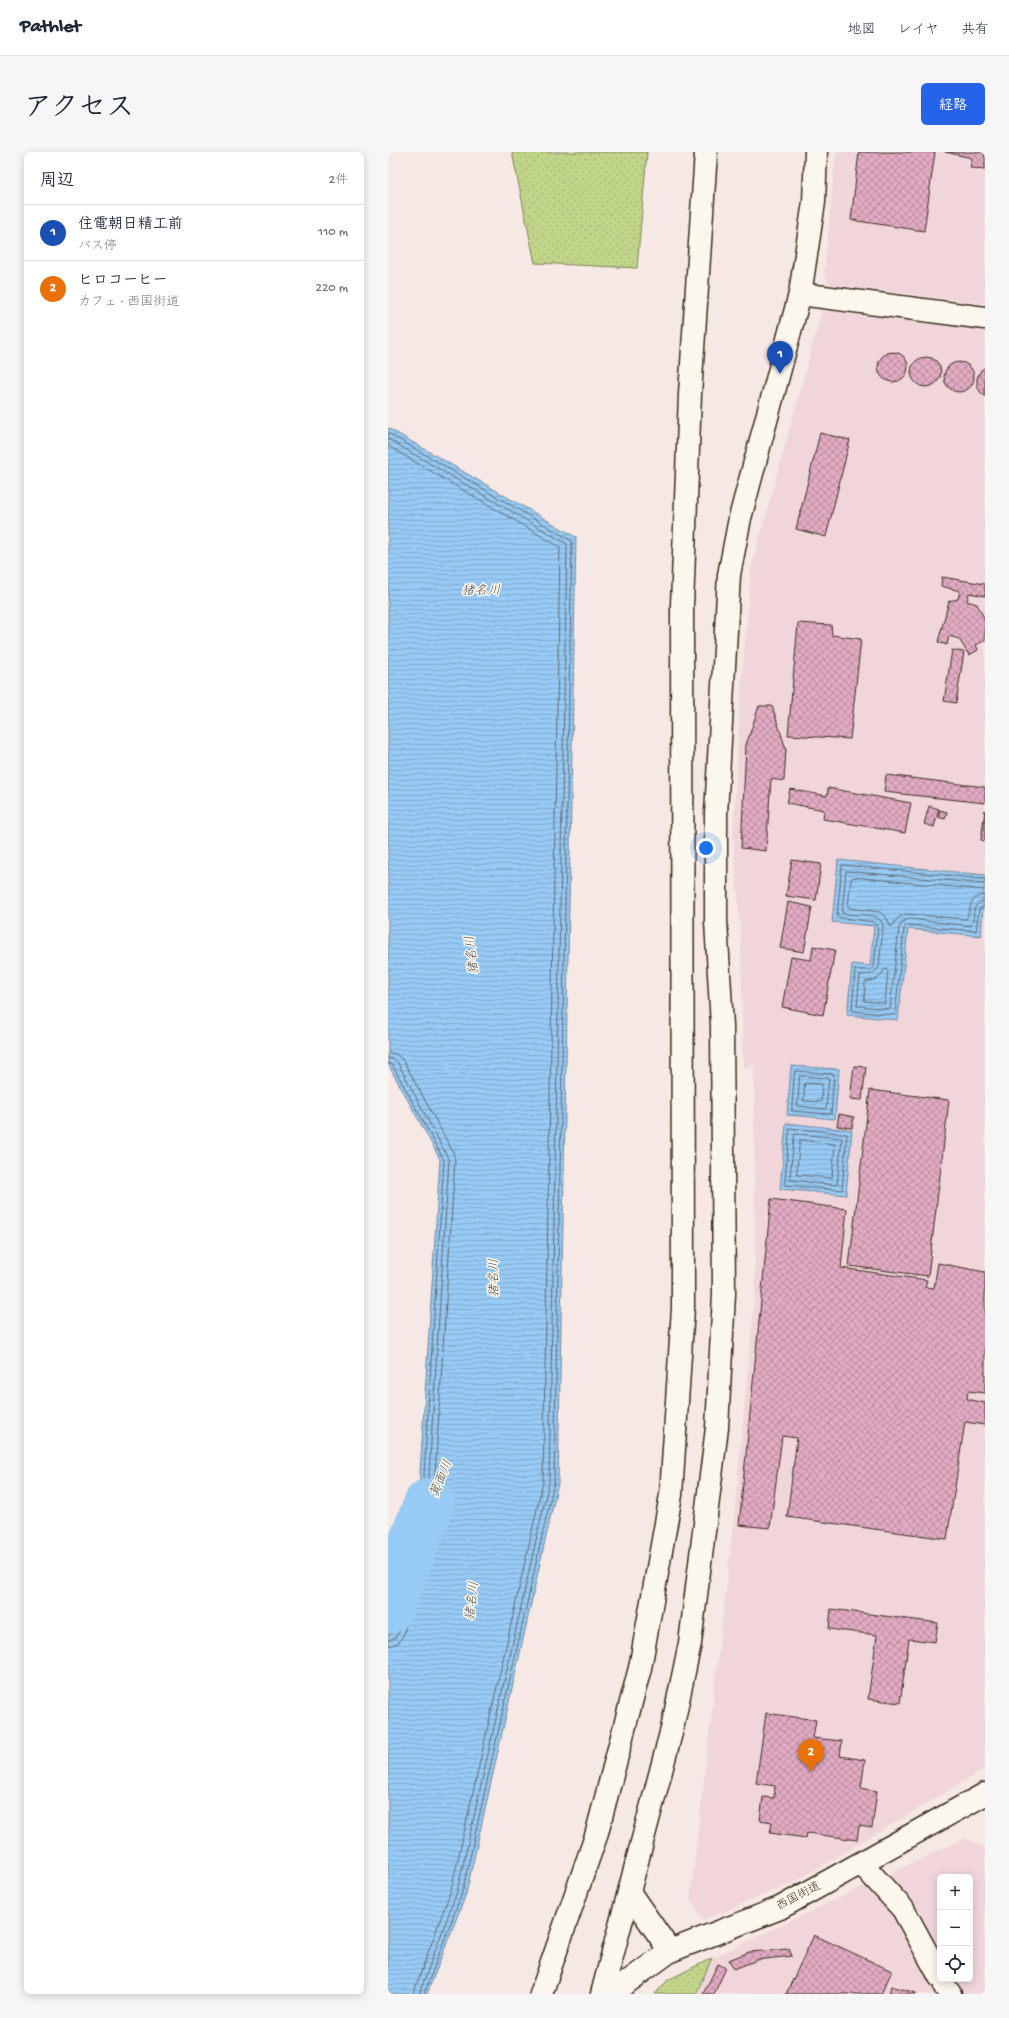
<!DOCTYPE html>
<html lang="ja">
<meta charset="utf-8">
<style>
body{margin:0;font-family:"Gochi Hand","Klee One",sans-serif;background:#f6f6f7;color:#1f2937}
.controls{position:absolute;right:12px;bottom:12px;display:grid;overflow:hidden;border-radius:6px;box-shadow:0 2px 10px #0003}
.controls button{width:36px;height:36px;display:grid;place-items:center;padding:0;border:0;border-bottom:1px solid #e0e1e3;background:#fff;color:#1f2937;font:20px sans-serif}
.you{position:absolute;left:318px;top:696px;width:14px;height:14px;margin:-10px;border:3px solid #fff;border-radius:50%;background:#1a73e8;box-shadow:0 0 0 6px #1a73e833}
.badge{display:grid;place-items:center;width:26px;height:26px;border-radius:50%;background:#2563eb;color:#fff;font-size:13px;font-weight:700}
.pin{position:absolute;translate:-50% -33px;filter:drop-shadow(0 1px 2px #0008)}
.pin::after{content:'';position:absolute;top:21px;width:14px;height:12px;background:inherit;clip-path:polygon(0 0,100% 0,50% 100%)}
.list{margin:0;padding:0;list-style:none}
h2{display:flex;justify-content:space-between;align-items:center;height:52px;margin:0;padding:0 16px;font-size:17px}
h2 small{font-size:13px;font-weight:400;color:#747a83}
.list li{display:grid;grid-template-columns:26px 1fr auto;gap:12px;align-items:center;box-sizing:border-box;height:56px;padding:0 16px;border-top:1px solid #e0e1e3}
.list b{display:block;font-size:15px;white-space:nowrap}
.list p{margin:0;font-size:13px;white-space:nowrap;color:#747a83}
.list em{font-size:13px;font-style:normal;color:#747a83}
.icon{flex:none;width:22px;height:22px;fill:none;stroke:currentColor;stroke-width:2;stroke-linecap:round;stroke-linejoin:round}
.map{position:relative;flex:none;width:597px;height:1842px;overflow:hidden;border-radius:6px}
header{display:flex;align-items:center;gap:24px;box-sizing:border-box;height:56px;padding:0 20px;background:#fff;border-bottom:1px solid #e0e1e3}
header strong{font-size:19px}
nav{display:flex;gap:22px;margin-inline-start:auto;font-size:14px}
.intro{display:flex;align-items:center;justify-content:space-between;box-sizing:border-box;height:96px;padding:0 24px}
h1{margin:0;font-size:28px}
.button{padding:10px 18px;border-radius:6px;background:#2563eb;color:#fff;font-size:14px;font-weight:700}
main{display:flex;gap:24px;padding:0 24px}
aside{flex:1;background:#fff;border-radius:6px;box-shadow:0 2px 10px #0003}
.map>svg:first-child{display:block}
.built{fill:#f0d6da;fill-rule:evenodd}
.grass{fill:url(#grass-dots);stroke:#7e8054}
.water{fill:url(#water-rules);stroke:#728a9e}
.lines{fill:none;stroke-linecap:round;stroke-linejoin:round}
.shore{stroke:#606a74;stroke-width:1}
.river{stroke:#97caf4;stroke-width:51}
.building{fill:url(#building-cross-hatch);stroke:#3b2a1e}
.minor-casing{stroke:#3b2a1e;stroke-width:25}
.minor{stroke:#fbf7ec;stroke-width:22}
.labels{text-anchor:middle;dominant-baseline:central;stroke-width:3;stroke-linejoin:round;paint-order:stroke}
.street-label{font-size:12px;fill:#3b2a1e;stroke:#fbf7ec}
.water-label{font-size:13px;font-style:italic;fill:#525254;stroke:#fbf7ec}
</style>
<header>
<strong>Pathlet</strong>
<nav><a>地図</a><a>レイヤ</a><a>共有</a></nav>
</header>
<div class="intro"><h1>アクセス</h1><a class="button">経路</a></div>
<main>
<aside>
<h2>周辺<small>2件</small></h2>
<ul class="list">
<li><span class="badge" style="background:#1a4fb4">1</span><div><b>住電朝日精工前</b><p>バス停</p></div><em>110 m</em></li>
<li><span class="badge" style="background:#e8710a">2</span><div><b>ヒロコーヒー</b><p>カフェ · 西国街道</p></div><em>220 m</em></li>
</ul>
</aside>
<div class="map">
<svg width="597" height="1842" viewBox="0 0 597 1842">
<defs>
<pattern id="grass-dots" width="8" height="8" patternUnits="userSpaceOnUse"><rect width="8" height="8" fill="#c0d58a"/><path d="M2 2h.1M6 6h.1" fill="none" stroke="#a6b777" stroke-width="1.8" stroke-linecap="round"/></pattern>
<pattern id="water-rules" width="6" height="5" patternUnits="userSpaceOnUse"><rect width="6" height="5" fill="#97caf4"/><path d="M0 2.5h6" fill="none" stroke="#83aed1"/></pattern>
<pattern id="building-cross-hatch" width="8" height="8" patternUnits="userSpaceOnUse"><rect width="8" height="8" fill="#e1abc3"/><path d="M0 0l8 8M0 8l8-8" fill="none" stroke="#b88b9e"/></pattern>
</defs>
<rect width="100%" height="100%" fill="#f6e8e4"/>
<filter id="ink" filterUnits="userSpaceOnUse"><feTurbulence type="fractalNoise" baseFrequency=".025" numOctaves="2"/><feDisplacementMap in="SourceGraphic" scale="8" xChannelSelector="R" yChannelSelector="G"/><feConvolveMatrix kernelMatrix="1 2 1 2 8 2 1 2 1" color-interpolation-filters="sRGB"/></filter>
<g filter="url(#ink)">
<path class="built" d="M448,0H597V152L441,132L436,121Z
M434,159L597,178V1617L405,1731L315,1768L302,1748L345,1375L367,1140L366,912L355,916L353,789L345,685L352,549L363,417Z
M577,1686L597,1696V1842H308L324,1806ZM552,1725H582V1827H552Z"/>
<path class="grass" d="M124,0H259L249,116L147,111Z
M324,1806L308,1842H267L280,1828Z"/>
<path class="water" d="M0,276L188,385L170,1331L78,1742L39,1842H0V1487L30,1352L52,1007L0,912Z
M450,708L597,723L593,784L520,777L510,868L459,863L464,812L482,814L486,774L444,770Z
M403,914L451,917L447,967L399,963Z
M398,971L464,978L458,1043L392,1037Z"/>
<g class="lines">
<path class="shore" d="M0,281L184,389L166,1331L74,1741L36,1842
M0,287L179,392L161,1330L69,1740L31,1842
M0,294L172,395L155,1330L63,1738L25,1842
M597,727L454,713L449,765L486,770L490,774L486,815L482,818H467L464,859L507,863L516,777L518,773L588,779L591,757L597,754
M597,732L458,719L454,761C466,765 492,758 495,774L491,815L485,822L472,823L469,854L502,857L511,776L514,770L521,767L583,774C588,765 582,750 597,749
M597,738L465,725L463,727L460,755L462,756L492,760L498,765L503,775L510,766L518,762L578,767C584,756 580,744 597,743
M498,817L500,819L497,851L476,849L477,830L489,827Z
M0,900L8,902L15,908L65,1000L67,1008L45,1354L16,1482L10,1491L0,1494
M0,906L5,907L10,911L61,1008L39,1353L11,1480L7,1486L0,1488
M0,911L5,914L56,1008L34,1353L6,1479L0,1483
M407,919L446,922L443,962L404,959Z
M412,924L441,926L438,957L410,954Z
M417,931L434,932L433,950L416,949Z
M402,976L459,982L454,1038L397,1033Z
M407,982L454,986L449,1033L402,1028Z
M412,988L447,992L444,1026L409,1023Z"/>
<path class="river" d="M0,1456L41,1352"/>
</g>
<path class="building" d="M471,0H547L536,79L463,68Z
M557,0H597V17L582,16L584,6Z
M490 215a15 15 0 1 1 30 0a15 15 0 1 1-30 0Z
M523 220a15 15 0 1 1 30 0a15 15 0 1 1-30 0Z
M556 225a15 15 0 1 1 30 0a15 15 0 1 1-30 0Z
M597,216V244L594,242L589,235V226L593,218Z
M432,281L462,288L438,385L408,377Z
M554,425L597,432V444L581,441L579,449L589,452L597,468V488L588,493L590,498L581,503L571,487L561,484L559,493L550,490L561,449L570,447L572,439L553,434Z
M410,471L443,473L444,483L473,487L462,587L400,583Z
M564,498L576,500L568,551L556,549Z
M371,554H384L398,597L396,629L383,627L378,699L353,696L358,593Z
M498,623L597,635V651L496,640Z
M440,636L523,651L517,681L435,667L436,658L399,651L402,637L439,644Z
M541,654L551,657L546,675L536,672Z
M552,658L559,660L557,667L550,665Z
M597,658V689L593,688Z
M404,708L433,712L428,748L398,744Z
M400,750L424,755L416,800L392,796Z
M425,794L447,798L435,863L394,855L403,805L423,808Z
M466,914L478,915L474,948L462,947Z
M482,938L561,948L540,1124L461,1114Z
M451,962L466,965L464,976L449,974Z
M383,1047L459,1057L453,1116L539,1128L537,1135L546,1136L550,1111L597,1120V1241L580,1239L579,1247L597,1251V1273L577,1270L559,1387L399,1365L409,1286L394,1284L382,1376L351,1373Z
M443,1457L550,1471L547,1490L521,1487L512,1551L480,1547L489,1483L441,1477Z
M378,1561L428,1568L425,1586L454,1589L452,1604L477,1608L473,1636L489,1639L484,1676L471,1674L469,1688L419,1681L418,1686L382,1681L384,1670L372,1668L375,1645L386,1646L387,1634L368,1631Z
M426,1783L504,1819L493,1842H398Z
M401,1797L404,1804L369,1808L346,1817L341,1808L361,1800Z
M330,1812L338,1816L326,1842H315Z
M503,1834L528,1841V1842H501Z"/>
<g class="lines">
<g class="minor-casing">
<path id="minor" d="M412,142L597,166
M473,1711L515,1757L552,1825
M241,1740L282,1799
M557,1835L562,1842
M153,1842L208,1684L252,1516L283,1343L295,1156L294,454L302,242L318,0
M214,1842L284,1577L302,1491L329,1276L336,1142L334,874L328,769V662L341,423L352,366L412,142L426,50L428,0
M223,1842L282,1799L392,1756L597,1642"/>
</g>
<use href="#minor" class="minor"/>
</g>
</g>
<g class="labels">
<g class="street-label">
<text transform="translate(411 1745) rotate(-28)">西国街道</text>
</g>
<g class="water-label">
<text x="93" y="439">猪名川</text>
<text transform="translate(85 803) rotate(-97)">猪名川</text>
<text transform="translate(107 1126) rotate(-91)">猪名川</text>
<text transform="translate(54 1327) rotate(-67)">箕面川</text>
<text transform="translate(85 1449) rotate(-83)">猪名川</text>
</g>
</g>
</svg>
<div class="controls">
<button>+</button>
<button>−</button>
<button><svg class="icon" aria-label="locate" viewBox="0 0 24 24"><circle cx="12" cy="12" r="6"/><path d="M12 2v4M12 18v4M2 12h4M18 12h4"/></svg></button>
</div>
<div class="you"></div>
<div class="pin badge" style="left:392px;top:222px;background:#1a4fb4">1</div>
<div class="pin badge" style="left:423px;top:1620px;background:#e8710a">2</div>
</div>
</main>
